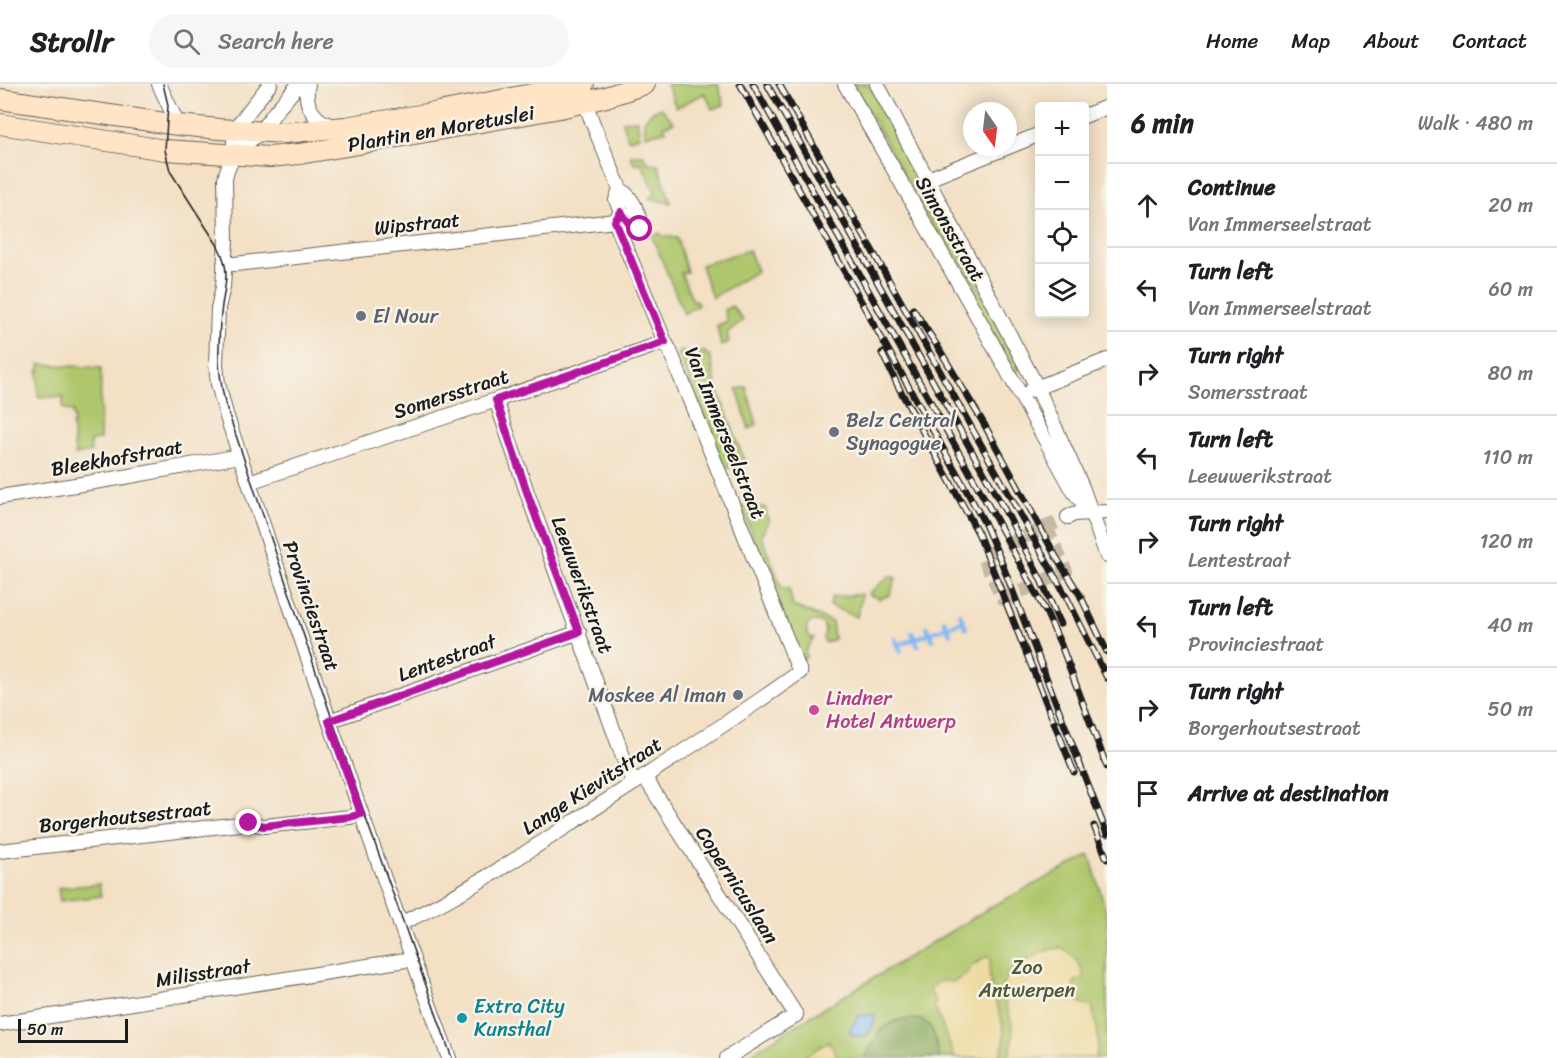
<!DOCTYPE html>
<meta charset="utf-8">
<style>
body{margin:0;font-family:Sriracha,sans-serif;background:#f6f6f6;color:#202124}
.controls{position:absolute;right:18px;top:18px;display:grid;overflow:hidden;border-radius:6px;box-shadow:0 3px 15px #0003}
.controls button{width:54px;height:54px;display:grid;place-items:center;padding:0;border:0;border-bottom:2px solid #e0e0e0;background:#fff;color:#202124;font:30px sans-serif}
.compass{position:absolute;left:963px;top:18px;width:54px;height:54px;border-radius:50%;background:#fff;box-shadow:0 3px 15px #0003;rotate:166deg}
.scale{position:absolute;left:18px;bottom:15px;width:110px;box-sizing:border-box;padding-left:6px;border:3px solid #1c1c1c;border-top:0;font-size:16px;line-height:21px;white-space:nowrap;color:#1c1c1c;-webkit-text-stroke:4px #f7f3e8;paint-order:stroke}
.stop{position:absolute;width:18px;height:18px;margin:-14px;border:4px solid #b5179e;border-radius:50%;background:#fff}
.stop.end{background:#b5179e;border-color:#fff;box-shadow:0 2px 6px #0008}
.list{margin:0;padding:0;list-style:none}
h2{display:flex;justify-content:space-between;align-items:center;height:78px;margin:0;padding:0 24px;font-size:26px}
h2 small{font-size:20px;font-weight:400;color:#757577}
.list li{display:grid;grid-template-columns:39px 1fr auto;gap:18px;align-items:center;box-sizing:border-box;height:84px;padding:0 24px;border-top:2px solid #e0e0e0}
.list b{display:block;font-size:22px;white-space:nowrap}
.list p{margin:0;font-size:20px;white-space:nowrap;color:#757577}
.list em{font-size:20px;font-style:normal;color:#757577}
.icon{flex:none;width:33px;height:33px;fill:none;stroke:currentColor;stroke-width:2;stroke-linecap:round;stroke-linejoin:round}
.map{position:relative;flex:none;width:1107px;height:974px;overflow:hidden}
header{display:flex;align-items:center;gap:36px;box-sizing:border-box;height:84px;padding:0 30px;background:#fff;border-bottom:2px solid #e0e0e0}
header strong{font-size:28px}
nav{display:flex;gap:33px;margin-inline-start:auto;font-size:21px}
.search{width:420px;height:54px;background:#f6f6f6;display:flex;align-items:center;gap:15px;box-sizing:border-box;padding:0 21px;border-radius:33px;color:#757577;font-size:22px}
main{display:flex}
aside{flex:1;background:#fff}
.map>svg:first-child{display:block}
.green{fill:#afc76c;stroke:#667244;stroke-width:1.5}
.forest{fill:#8bac60;stroke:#54643e;stroke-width:1.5}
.sand{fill:#eeda9e;stroke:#857b5d;stroke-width:1.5}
.water{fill:#82b8f1;stroke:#4f6a86;stroke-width:1.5}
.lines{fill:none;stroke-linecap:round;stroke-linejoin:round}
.stream{stroke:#82b8f1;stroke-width:4.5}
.minor-tunnel{stroke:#c8b9a3;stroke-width:14;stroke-dasharray:14 7;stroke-linecap:butt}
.minor-casing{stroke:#676157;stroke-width:16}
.secondary-casing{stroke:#676157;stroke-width:22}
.minor{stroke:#fff;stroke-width:14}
.secondary{stroke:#ffe4c6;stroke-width:20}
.tram{stroke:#1c1c1c;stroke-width:1.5}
.rail-casing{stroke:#1c1c1c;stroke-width:7}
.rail{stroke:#f7f3e8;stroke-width:4.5;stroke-dasharray:14;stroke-linecap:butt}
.route{stroke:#b5179e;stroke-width:8}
.worship-dot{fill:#6b7280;stroke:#f7f3e8;stroke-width:2}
.hotel-dot{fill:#d1479c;stroke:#f7f3e8;stroke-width:2}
.culture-dot{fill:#0f9aa8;stroke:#f7f3e8;stroke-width:2}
.labels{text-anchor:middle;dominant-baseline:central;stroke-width:5;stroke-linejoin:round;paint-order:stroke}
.street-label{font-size:20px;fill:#1c1c1c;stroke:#f7f3e8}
.worship-label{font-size:20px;fill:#5b616d;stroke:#f7f3e8;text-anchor:start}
.hotel-label{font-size:20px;fill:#b23c85;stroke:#f7f3e8;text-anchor:start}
.park-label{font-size:20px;fill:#4f5838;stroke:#f7f3e8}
.culture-label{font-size:20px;fill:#0d838f;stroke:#f7f3e8;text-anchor:start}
</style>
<header>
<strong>Strollr</strong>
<div class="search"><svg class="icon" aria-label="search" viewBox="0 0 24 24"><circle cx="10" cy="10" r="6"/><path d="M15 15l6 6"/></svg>Search here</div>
<nav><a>Home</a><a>Map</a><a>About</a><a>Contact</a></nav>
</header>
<main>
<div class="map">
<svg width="1107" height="974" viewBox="0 0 1107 974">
<rect width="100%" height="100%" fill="#f7f3e8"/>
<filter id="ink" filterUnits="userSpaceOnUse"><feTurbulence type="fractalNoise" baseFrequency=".0167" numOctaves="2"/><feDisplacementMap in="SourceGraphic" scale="12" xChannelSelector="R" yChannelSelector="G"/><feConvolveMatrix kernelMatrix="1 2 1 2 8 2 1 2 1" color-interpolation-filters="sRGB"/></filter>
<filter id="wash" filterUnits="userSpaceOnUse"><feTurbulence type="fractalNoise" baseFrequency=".008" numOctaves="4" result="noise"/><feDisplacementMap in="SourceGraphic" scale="24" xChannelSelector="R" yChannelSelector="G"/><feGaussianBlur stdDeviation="1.35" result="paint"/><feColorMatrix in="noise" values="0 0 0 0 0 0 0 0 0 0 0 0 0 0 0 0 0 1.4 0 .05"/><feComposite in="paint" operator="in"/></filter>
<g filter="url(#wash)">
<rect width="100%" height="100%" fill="#f3e0c5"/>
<path class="green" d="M667,0H718L724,21L712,25L705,9L676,24Z
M853,0H868L923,102L914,108Z
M661,24L674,38L664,42L666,47L645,51L644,36L653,27Z
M637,36L640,52L628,55L622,37Z
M630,71H643L648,79L658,80L671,119L650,115L649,114L656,110L641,78L635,81Z
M928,112L1023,284L1013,288L919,118Z
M660,149L661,152L677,154L687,188L681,189L693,217L696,216L698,221L684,230L652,152Z
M749,166L757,187L712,214L701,181Z
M732,222L743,236L727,249L729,258L721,262L717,242L727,237L724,226Z
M683,267L686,272L705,267L706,271H710L716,300L745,379L724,385L678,269Z
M40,280L101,284L100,355L90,358L91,368L75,371L72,340H74L73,328L63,325V313H38V287H40Z
M746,303L757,340L749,345L737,305Z
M741,423H765L769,438L761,451L782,504H789L793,522L832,538L834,555L826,559L823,555C833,529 797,534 809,553L814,554L805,567L807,573L802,576Z
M889,492L896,494L890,511L879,515L868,510Z
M862,510L857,533L830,522L832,513Z
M1090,771L1107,831V974H744L819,927L991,823Z
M99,800L101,812L60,817L58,804Z"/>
<path class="forest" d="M913,935C937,935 934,957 940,974H865L880,946L897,936Z"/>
<path class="sand" d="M1061,864C1073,870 1082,880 1084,894L1075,897C1070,908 1079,922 1092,922C1096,940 1102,957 1095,974H1008C1013,962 1014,950 1011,937C1008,924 999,909 1005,896C1009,888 1018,882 1026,877C1037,870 1047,865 1061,864Z
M989,872L991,875C981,909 1018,941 998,974H955L934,921L936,918L929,905L941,897L954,898L967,890L971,882Z
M829,957L838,974H802Z"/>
<path class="water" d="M876,930L872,945L864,953L853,951L849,946L858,932Z"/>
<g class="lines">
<path class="stream" d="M960,530L966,544
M944,536L950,550
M927,543L933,556
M912,549L918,562
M895,555L901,568
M898,561L963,537"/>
</g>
</g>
<g filter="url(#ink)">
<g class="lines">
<path class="minor-tunnel" d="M1046,443L1066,487L1003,515L983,472L1068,433"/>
<g class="minor-casing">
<path id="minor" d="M159,0L178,41
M270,0L234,46V70L227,87L225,95L226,156L223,203L218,224L216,280L218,300L226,330C298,546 370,761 449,974
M308,0C303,21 315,40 337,42
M845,0L971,221L1074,408L1082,418
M877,0L1037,303L1082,403L1107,472
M582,10L593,40L620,105C633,114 640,129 640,145L630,141L621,127L616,116L620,105
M1084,32L1107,23
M1008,63L1040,50
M234,70L260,48L275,28L299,0
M928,95L1008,63
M224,180H235L615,137
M1031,306L1107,276
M496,316L529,414L629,689L635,699
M249,398L496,316L665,258
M0,413L119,394L240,372
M1068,433L1074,430L1107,428
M329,637L579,548
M644,692L796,931L727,974
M0,767L249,739L264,742L350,733L361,730
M400,840C464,810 524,770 584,731C657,685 730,638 800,588L670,267L665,258L615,137L621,128
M0,940L412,875"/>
</g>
<g class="secondary-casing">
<path id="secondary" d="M0,15L178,41L219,45L284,49L345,43L439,28L584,0
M0,40L165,66L270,73L299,70L353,61L560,24L606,13L645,0"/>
</g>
<use href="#minor" class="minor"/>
<use href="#secondary" class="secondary"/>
<path class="tram" d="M163,0L168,21L165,66L170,87L218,162C230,185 226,198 222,221C220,235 219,250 219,263C218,282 221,301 225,319L364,729L452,974"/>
<g class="rail-casing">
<path id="rail" d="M740,0L984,438L1001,477L1107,750
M753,0L997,437L1046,528L1061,561L1107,683
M767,0L1008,432L1041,496L1060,540
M779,0L1067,514L1107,594
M913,225L938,263L984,340L1055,471L1080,511L1107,568
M882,269L899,304L978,449L1074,688
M1094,742L1107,775"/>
</g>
<use href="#rail" class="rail"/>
</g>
</g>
<g class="lines" filter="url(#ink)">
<path class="route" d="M249,739L264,742L350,733L361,730L329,637L579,548L529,414L496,316L665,258L615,137L621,128L630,141L640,145"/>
</g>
<g class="worship-dot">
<circle cx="361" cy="232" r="6"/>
<circle cx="834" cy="348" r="6"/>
<circle cx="738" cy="611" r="6"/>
</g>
<circle class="hotel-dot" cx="814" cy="626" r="6"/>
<circle class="culture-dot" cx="462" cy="934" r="6"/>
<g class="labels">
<g class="street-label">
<text transform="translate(441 45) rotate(-10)">Plantin en Moretuslei</text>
<text transform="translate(417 140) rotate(-6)">Wipstraat</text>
<text transform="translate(950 145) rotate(60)">Simonsstraat</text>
<text transform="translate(451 310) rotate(-18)">Somersstraat</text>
<text transform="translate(725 349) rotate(68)">Van Immerseelstraat</text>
<text transform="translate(117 374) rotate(-10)">Bleekhofstraat</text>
<text transform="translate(582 501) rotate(70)">Leeuwerikstraat</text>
<text transform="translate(311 522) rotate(71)">Provinciestraat</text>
<text transform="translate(447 574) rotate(-20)">Lentestraat</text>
<text transform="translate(592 702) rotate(-33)">Lange Kievitstraat</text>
<text transform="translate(125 733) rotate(-6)">Borgerhoutsestraat</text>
<text transform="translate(737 801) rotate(57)">Copernicuslaan</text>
<text transform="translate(203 889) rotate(-9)">Milisstraat</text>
</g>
<g class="worship-label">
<text x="373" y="232">El Nour</text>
<text x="846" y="336">Belz Central<tspan x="846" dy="23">Synagogue</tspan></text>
<text x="726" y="611" text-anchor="end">Moskee Al Iman</text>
</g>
<g class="hotel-label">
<text x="826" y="614">Lindner<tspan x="826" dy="23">Hotel Antwerp</tspan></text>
</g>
<g class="park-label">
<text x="1027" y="883">Zoo<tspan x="1027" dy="23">Antwerpen</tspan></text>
</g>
<g class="culture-label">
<text x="474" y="922">Extra City<tspan x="474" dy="23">Kunsthal</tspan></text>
</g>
</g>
</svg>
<div class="controls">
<button>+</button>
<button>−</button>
<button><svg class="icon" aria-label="locate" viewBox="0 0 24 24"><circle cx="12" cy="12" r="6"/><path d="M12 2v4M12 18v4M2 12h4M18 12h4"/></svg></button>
<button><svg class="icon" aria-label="layers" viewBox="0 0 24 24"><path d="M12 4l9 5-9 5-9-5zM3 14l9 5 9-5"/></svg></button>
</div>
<svg class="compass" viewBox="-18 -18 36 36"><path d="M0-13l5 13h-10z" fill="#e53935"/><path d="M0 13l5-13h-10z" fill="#757577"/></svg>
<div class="scale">50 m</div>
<div class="stop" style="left:640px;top:145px"></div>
<div class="stop end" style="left:249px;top:739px"></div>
</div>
<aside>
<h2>6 min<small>Walk · 480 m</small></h2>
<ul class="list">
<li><svg class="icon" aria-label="ahead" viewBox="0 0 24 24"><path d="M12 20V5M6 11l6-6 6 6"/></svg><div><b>Continue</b><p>Van Immerseelstraat</p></div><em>20 m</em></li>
<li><svg class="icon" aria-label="left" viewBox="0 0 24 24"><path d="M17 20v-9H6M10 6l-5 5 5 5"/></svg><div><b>Turn left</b><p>Van Immerseelstraat</p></div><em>60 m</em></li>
<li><svg class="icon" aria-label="right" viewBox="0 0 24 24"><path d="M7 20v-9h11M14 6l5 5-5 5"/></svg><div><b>Turn right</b><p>Somersstraat</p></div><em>80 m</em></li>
<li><svg class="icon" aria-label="left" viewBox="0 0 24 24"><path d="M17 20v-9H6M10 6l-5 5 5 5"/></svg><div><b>Turn left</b><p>Leeuwerikstraat</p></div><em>110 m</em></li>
<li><svg class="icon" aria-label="right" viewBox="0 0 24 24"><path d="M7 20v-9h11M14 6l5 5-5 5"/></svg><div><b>Turn right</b><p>Lentestraat</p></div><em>120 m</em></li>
<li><svg class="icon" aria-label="left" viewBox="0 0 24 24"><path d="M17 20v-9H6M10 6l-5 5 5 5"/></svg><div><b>Turn left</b><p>Provinciestraat</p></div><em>40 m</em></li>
<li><svg class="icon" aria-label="right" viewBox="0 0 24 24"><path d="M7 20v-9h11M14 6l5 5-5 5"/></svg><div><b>Turn right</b><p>Borgerhoutsestraat</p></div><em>50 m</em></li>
<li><svg class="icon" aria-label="arrive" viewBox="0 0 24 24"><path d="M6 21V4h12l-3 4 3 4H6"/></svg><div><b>Arrive at destination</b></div></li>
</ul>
</aside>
</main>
